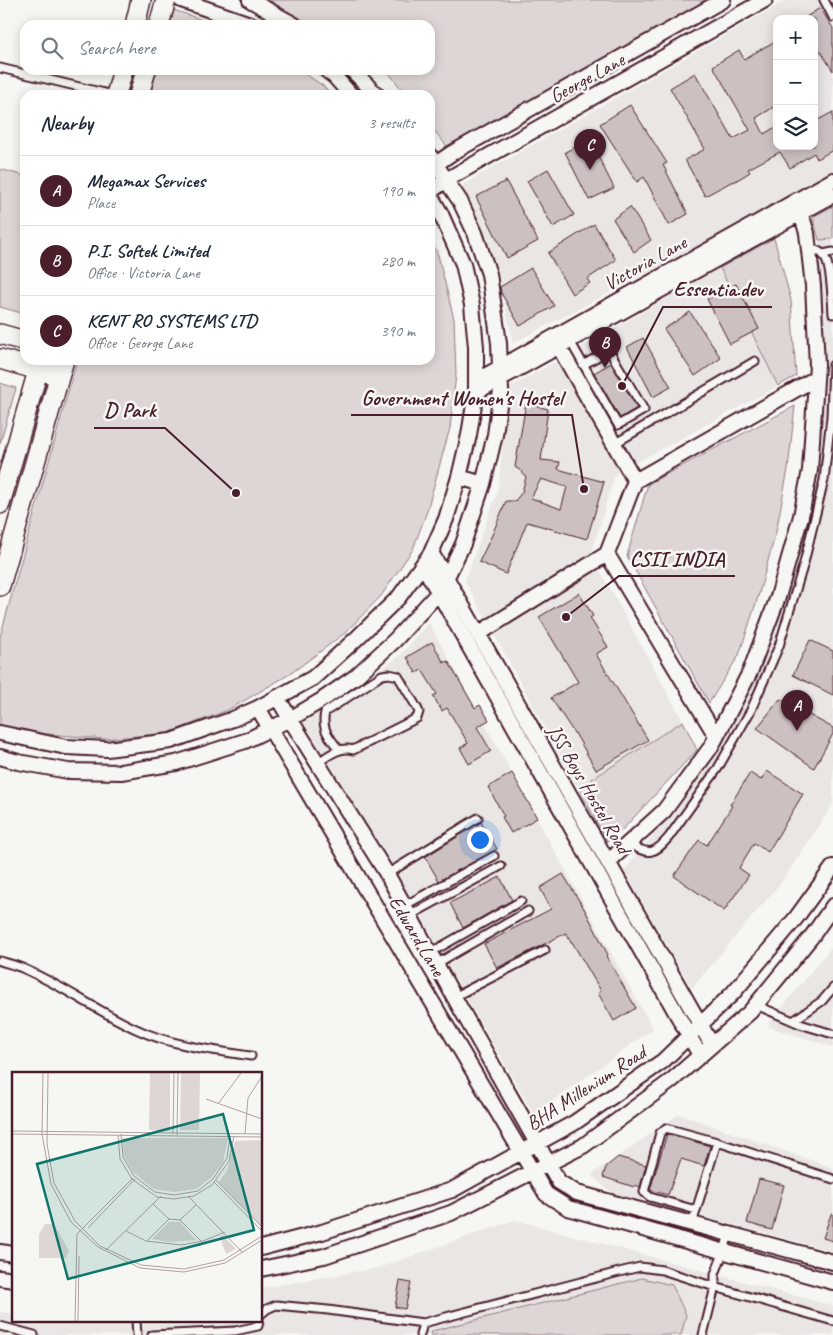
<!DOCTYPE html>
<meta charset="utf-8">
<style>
body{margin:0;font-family:Caveat,sans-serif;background:#f2f2f3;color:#1f2937}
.controls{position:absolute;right:15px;top:15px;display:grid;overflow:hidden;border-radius:10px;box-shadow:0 2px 12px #0003}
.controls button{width:45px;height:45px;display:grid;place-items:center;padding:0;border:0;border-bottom:1px solid #e0e1e3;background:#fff;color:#1f2937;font:25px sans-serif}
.you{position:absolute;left:479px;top:839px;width:18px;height:18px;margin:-12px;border:4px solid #fff;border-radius:50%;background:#1a73e8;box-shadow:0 0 0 8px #1a73e833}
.badge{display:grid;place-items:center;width:32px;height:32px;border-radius:50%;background:#4a1f2b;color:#fff;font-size:16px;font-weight:700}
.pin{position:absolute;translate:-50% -41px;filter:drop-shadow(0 1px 2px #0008)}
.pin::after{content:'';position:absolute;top:26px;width:18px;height:15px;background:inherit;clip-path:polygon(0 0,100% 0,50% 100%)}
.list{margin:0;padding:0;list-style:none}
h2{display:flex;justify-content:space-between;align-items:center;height:65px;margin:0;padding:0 20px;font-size:21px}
h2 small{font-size:16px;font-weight:400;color:#747a83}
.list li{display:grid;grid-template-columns:32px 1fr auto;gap:15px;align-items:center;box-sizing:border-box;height:70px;padding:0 20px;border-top:1px solid #e0e1e3}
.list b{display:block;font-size:19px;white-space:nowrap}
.list p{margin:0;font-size:16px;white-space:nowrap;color:#747a83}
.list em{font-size:16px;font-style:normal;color:#747a83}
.icon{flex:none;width:28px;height:28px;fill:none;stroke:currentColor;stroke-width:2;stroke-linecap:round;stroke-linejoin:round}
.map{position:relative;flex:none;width:833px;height:1335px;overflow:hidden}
.search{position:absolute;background:#fff;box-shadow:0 2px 12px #0003;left:20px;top:20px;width:415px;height:55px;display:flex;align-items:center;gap:12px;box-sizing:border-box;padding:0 18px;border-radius:15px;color:#747a83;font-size:19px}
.panel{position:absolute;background:#fff;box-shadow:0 2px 12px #0003;left:20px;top:90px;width:415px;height:275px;border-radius:15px}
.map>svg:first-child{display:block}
.built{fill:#e9e6e3;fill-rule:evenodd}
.green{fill:#ddd6d5;stroke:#947a80}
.building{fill:#ccc1c0;stroke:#4a1f2b;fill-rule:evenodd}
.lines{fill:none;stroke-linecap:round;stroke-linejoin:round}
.lane-casing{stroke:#4a1f2b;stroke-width:11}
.street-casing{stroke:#4a1f2b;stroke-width:18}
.secondary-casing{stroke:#4a1f2b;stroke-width:22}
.lane{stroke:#f6f6f2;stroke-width:7}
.street{stroke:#f6f6f2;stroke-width:14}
.secondary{stroke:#f6f6f2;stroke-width:19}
.labels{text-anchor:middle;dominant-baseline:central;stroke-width:5;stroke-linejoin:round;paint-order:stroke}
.street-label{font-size:20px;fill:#4a1f2b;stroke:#f6f6f2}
.inset-road{fill:none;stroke:#b1a0a2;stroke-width:1}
.view{fill:#0f766e;fill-opacity:0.15;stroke:#0f766e;stroke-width:2.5}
.inset-edge{fill:none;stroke:#4a1f2b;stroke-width:2.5}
.leader{fill:none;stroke:#4a1f2b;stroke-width:2}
.callout-dot{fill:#4a1f2b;stroke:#f6f6f2;stroke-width:2}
.callout-label{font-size:21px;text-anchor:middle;font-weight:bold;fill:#4a1f2b;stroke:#f6f6f2;stroke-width:5;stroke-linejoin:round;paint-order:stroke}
</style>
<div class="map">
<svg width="833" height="1335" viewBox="0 0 833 1335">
<rect width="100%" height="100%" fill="#f6f6f2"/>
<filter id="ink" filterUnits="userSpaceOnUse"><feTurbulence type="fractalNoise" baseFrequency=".02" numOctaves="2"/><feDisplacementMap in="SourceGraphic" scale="10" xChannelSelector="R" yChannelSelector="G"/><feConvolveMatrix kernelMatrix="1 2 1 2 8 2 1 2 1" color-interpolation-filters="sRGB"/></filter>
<g filter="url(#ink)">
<path class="built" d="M787,0H833V176L513,343L497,266L462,185ZM777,19H814V146H777Z
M833,239V804L782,881L692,988L624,871L703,774L744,701L793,574L816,472L823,382L819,240Z
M720,268L778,386L615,474L591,554L683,721L578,788L465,581L498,490L509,388Z
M429,623L653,1029L534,1114L335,773L301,720L399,657Z
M833,945V1047L767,1026Z
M679,1114L833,1168V1251L612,1193L591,1175Z
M515,1220L833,1306V1335H0V1312L14,1314V1321H261V1288L378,1268Z"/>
<path class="green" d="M270,0H723L452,153L430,125V95H406L389,73L383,70H430V25H305Z
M174,10L211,23L216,25H170Z
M157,70H299L322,85L331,95H150Z
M0,169L25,176V314L0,307Z
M833,206V239L819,240L813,217Z
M430,238L438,255L454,319L456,374L450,428L426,514L413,549L381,596L345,633L290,674L228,710L168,733L104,739L25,732L0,725V637L77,360H430Z
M774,238L791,300L796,376L778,386L720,268Z
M0,383L16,388L0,444Z
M795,406L788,469L776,532L758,597L739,655L709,703L627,556L648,484Z
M683,721L697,750L621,831L607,841L578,788Z
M642,1278L672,1285L686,1315L681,1335H431L432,1331Z"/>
<path class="building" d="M820,8L833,28V71L814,41L815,19H803Z
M777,40V105L756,118L764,134L777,126V146H814V122L833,112V150L817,159L814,153L790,168L780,152L748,169L750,172L734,182L733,181L705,196L685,160L705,149L670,88L695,73L733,139L750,130L713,66L739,50L744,59Z
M630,105L667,163L663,165L688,214L669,225L644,177L637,182L600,124Z
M590,140L614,188L589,200L565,152Z
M548,169L574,215L553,227L527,181Z
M506,181L538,241L507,258L476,197Z
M630,207L651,240L634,252L613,219Z
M594,224L616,260L587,279L590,283L572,294L548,253Z
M531,268L554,306L520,326L501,293L500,287Z
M736,284L759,329L730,344L707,299Z
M690,312L721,358L695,376L664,329Z
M643,338L671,387L653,397L627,347Z
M611,363L637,408L620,418L594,373Z
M526,403L548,409L541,460L560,462L558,469L604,482L587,539L527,522L506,574L479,562L492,535L506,501H515L522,492L526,477L521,471L515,467ZM541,479L567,487L561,509L531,498Z
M579,593L593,616L590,618L608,647L596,654L648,740L596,770L575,733H574L551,698L578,682L539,617Z
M810,640L833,651V695L793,675Z
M432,642L444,663L448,661L475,708L480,705L489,720L477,727L491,751L469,764L460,748L468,743L447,708L442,711L433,696L437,694L422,670L416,673L407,657Z
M780,699L833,728V734L814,768L757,728Z
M767,771L803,794L768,852L754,843L739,868L749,875L724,911L674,876L699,840L707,845L732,806L730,805L750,773L761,780Z
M512,773L537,818L511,833L502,817L504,816L488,787Z
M481,822L497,849L439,881L425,857Z
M563,874L586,912L608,955L606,956L636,1008L614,1021L598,993L601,991L572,942H571L566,933L497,968L484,944L551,909L540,888Z
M500,877L512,900L463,928L450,903Z
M667,1134L710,1146L704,1166L681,1159L668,1195L650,1190Z
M618,1157L646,1165L640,1187L635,1185L634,1187L603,1177L606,1167Z
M759,1179L784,1185L772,1230L747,1223Z
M831,1214H833V1241L823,1238Z
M400,1281L411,1283L405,1309L395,1307Z"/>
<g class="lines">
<g class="lane-casing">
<path id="lane" d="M824,0L833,17
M0,68L113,95
M809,248C814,250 820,250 823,255C832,264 832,301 833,314
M823,254L833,252
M570,341L618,425L644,410L609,350L583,365
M614,444L755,361
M317,763C328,756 339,746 353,750L417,718L419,712L416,706L398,676L389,674L382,675L325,712C321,730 329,736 339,750
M629,844C649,855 654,855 669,837L718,768L751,710L779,646L804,563L824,480L831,417L833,365
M387,874L478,818
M404,906L494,856
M409,916L501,866
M430,953L521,901
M0,961C7,963 15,965 22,968C62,985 97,1011 136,1029C172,1046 212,1050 251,1056
M436,964L528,911
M454,997L545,950
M756,1005L800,1024L833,1034
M793,1021L822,1001L833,988
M696,1210L650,1197L644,1192L660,1133L666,1128L717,1142
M692,1224L717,1142L833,1179
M261,1314L267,1309L276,1305L328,1310L423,1323L619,1272L640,1267L662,1270L715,1287L833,1321
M136,1321L137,1335
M0,1326L34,1335
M152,1335L235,1331L258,1326L259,1321
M420,1335L423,1323
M703,1335L715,1287V1274L724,1251L729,1234"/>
</g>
<g class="street-casing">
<path id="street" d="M181,0L253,25
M250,0L295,25
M326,70L335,77L351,95
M352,70L377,95
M430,168L452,153L723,0
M430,192L446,180L765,0
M559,347L635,481
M476,381L833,180
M476,392L833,195
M459,477L483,484
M431,553L447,579L712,1045
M423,565L700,1055
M478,634L607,554
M278,698L290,719L387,874L454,997L559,1182L577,1193L833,1262
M258,708L546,1194L568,1208L833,1282
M0,733L66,747L107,749L171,741L233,719L258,708L313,678L356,639L399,597L431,553L446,519L459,477L469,435L476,392V347L472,305L463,264L440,212L430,195
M716,736L607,554L635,481L816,378
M0,757L18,762L68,771L121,772L176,763L245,741L290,719L322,700L355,677L395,640L438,593L442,587L463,544L483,484L495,435L501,390L499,343L489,274L475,233L460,201L430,156
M608,862L664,811L711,747L750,672L778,597L801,516L810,470L817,365L813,286L807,233L797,200
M261,1248L322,1232L452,1190L574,1123L663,1061L733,993L796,918L833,867
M0,1252L14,1254
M261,1269L324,1256L451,1213L583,1146L671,1081L750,1012L812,936L833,906
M0,1278L14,1280"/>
</g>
<g class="secondary-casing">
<path id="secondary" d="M135,25L141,0
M159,25L166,0
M116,95L123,70
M139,95L146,70
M0,334L25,341
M0,359L49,373
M0,504L41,360
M0,586L64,360"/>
</g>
<use href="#lane" class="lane"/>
<use href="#street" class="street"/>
<use href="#secondary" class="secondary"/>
</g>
</g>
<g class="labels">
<g class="street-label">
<text transform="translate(587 78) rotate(-29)">George Lane</text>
<text transform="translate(645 263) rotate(-29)">Victoria Lane</text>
<text transform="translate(589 789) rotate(60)">JSS Boys Hostel Road</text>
<text transform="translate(417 936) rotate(59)">Edward Lane</text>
<text transform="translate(586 1088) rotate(-33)">BHA Millenium Road</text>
</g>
</g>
<g transform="translate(12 1072)">
<rect width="250" height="250" fill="#f6f6f2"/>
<path d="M138,1H158V59L137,58ZM169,1H188L187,58H168ZM110,66H216L211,90L200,105L184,117L162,120L142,117L121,100L112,84ZM250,68V155L207,110L215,99L223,69ZM157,150H168L184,168L156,170L140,167ZM33,152H42L57,179L54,186H27V162ZM211,163L224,177L214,182L208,165Z" fill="#ddd6d5"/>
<path class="inset-road" d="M31,1L30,62L39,112L59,150L86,175L128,196L172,200L213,191L250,168M36,1L35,72L42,111L63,149L88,174L129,193L172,197L212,188L250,164M194,27L250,47M206,32L229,1M0,59L250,62M0,62L250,65M109,62L111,85L122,104L143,120L162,123L186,119L201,107L215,86L218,64M161,62L162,1M233,62L236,26L250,4M106,63L108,87L120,107L145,125L162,127L182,124L200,113L217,89L222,64M165,63L166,1M204,108L250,155M202,110L250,159M176,124L230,180M141,132L157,147M168,148L184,133M76,156L123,107M114,159L134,169L169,173L191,169L213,160M135,169L157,147L168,148L189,169M93,179L149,124M63,249L65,162L121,106M66,249L67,184"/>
<path class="view" d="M211,42L242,158L56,207L25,92Z"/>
<rect width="250" height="250" class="inset-edge"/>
</g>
<path class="leader" d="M622 386L663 307H772M584 489L572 415H351M236 493L165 428H94M566 617L619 576H735"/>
<g class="callout-dot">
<circle cx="622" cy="386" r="5"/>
<circle cx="584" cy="489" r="5"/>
<circle cx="236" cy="493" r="5"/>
<circle cx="566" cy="617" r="5"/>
</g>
<g class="callout-label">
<text x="718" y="296">Essentia.dev</text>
<text x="462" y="405">Government Women's Hostel</text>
<text x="130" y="417">D Park</text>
<text x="677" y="566">CSII INDIA</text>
</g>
</svg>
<div class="controls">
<button>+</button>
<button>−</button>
<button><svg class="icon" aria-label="layers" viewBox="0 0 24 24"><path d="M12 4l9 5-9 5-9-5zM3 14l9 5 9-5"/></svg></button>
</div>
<div class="you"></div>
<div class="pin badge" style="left:797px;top:731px">A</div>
<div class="pin badge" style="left:605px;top:368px">B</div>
<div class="pin badge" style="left:590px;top:170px">C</div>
<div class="search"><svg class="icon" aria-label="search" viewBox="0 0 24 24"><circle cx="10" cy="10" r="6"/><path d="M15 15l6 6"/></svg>Search here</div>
<section class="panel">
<h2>Nearby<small>3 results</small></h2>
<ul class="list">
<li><span class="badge">A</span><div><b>Megamax Services</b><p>Place</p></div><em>190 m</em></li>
<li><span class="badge">B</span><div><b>P.I. Softek Limited</b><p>Office · Victoria Lane</p></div><em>280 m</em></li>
<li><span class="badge">C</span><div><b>KENT RO SYSTEMS LTD</b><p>Office · George Lane</p></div><em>390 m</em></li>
</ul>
</section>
</div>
